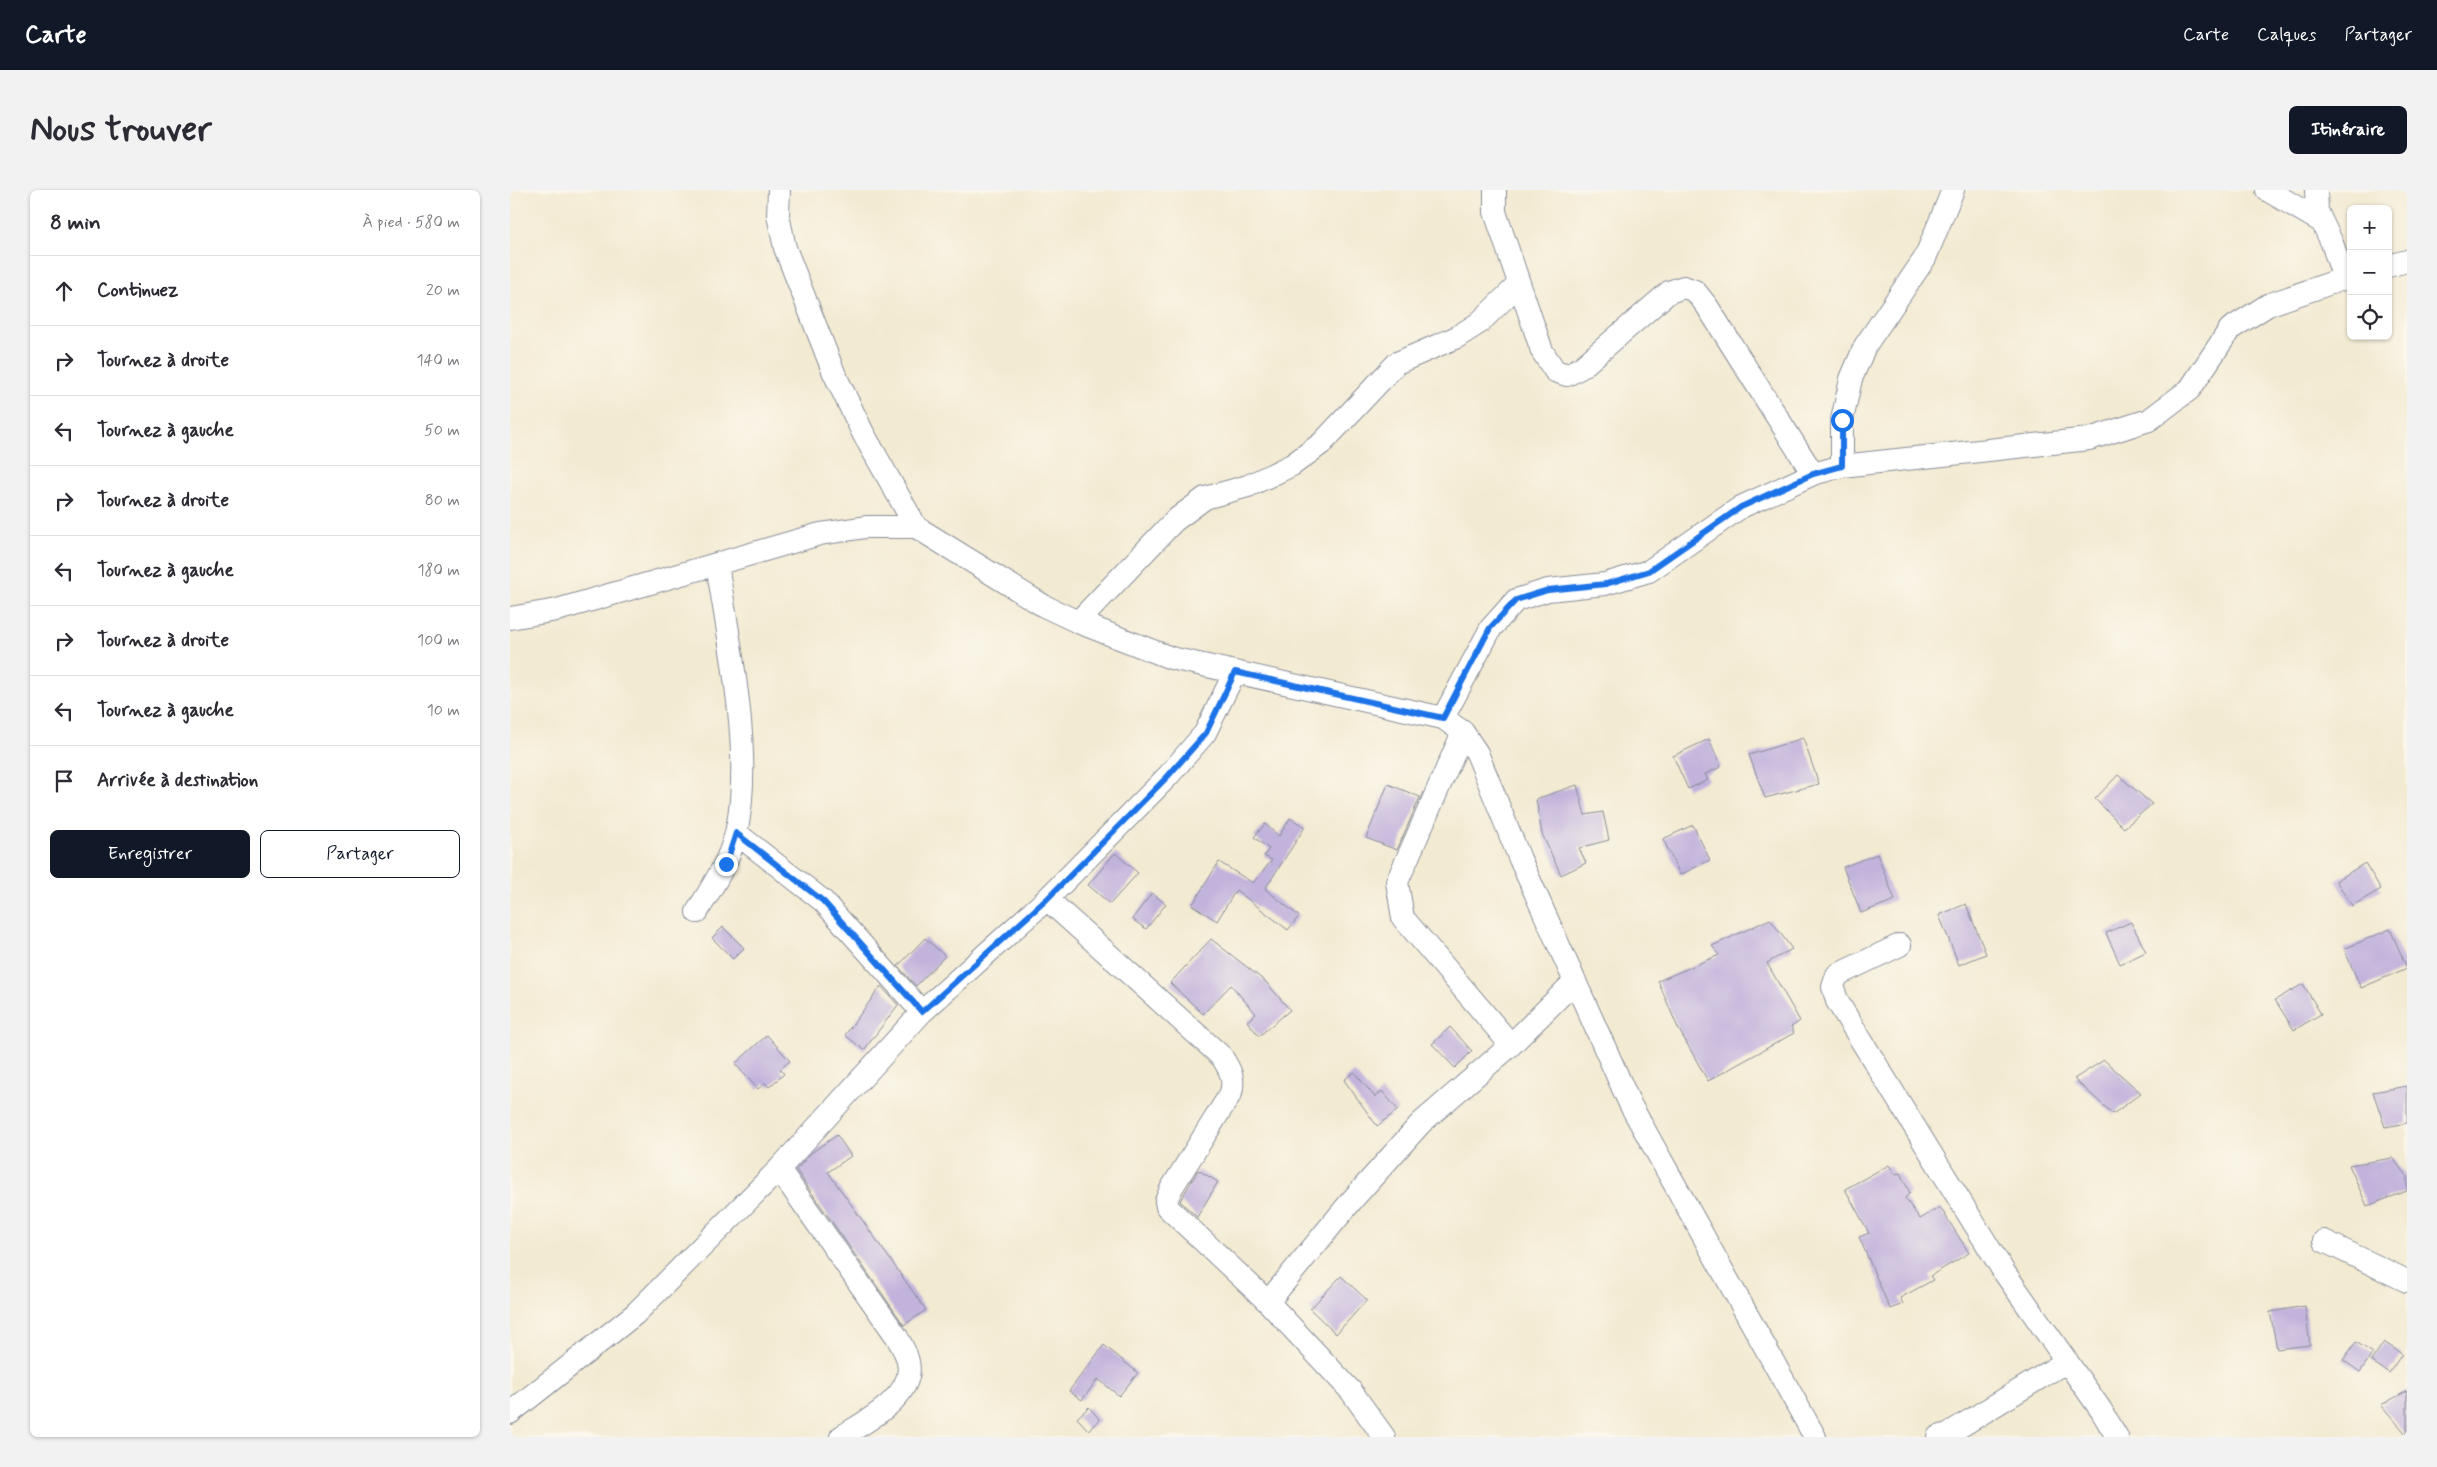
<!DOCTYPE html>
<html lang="fr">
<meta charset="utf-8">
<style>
body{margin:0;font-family:Mynerve,sans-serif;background:#f2f2f3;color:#2b2b33}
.controls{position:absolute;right:15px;top:15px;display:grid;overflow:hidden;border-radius:8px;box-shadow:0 1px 4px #0004}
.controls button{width:45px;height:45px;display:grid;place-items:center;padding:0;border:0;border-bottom:1px solid #e1e1e2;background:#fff;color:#2b2b33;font:25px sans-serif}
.stop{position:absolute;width:15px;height:15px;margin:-11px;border:4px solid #1a73e8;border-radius:50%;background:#fff}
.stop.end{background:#1a73e8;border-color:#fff;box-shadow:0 1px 5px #0008}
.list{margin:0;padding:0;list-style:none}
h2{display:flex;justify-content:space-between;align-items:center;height:65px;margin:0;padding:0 20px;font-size:21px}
h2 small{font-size:16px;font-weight:400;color:#7c7c81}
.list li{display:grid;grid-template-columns:32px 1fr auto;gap:15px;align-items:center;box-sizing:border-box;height:70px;padding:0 20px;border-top:1px solid #e1e1e2}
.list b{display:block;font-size:19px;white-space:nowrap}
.list em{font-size:16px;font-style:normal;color:#7c7c81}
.actions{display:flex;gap:10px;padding:15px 20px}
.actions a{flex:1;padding:11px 0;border:1px solid #111827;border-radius:8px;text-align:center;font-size:18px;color:#111827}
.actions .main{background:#111827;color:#fff}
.icon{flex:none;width:28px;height:28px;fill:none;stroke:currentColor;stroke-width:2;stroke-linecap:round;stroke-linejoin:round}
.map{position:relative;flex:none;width:1897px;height:1247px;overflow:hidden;border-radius:8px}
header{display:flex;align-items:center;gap:30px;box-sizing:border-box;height:70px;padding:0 25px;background:#111827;color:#fff}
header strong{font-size:24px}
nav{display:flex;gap:28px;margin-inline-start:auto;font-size:18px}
.intro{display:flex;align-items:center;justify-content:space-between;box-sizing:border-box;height:120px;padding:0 30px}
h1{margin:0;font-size:35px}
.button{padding:12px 22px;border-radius:8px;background:#111827;color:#fff;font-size:18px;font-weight:700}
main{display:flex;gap:30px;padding:0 30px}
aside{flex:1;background:#fff;border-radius:8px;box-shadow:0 1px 4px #0004}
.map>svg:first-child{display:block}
.building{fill:#c2b3dc}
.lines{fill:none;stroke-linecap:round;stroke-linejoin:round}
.minor-casing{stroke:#878c98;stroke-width:24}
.minor{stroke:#fff;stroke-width:22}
.route{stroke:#1a73e8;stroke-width:6}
</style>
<header>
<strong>Carte</strong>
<nav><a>Carte</a><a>Calques</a><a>Partager</a></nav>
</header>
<div class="intro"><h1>Nous trouver</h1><a class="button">Itinéraire</a></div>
<main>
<aside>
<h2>8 min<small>À pied · 580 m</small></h2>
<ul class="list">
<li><svg class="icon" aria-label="ahead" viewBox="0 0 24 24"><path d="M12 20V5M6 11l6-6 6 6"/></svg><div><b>Continuez</b></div><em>20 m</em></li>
<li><svg class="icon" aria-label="right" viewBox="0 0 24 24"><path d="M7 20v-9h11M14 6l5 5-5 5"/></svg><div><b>Tournez à droite</b></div><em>140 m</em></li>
<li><svg class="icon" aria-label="left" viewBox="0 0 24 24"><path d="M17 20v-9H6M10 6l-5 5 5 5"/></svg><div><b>Tournez à gauche</b></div><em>50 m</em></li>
<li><svg class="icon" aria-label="right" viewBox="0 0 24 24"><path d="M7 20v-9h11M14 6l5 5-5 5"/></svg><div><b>Tournez à droite</b></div><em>80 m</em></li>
<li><svg class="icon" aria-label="left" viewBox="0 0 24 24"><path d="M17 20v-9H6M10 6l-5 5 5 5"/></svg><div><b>Tournez à gauche</b></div><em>180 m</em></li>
<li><svg class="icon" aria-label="right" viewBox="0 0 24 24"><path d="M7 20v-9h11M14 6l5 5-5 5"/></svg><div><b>Tournez à droite</b></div><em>100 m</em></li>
<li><svg class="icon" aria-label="left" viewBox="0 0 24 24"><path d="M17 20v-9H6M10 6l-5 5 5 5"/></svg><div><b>Tournez à gauche</b></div><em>10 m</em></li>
<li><svg class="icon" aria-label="arrive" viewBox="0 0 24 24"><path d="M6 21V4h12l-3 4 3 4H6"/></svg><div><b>Arrivée à destination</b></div></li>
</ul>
<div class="actions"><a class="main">Enregistrer</a><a>Partager</a></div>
</aside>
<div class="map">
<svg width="1897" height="1247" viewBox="0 0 1897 1247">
<rect width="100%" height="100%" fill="#fbf7ec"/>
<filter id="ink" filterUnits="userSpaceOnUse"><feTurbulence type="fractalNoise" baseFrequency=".02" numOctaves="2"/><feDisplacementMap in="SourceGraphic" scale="10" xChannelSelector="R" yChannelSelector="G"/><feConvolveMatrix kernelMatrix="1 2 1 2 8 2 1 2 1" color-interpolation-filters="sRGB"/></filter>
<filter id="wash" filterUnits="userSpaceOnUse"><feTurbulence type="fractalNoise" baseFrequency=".0096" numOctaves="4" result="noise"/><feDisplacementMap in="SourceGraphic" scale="20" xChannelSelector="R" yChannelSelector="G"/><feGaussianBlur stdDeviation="1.12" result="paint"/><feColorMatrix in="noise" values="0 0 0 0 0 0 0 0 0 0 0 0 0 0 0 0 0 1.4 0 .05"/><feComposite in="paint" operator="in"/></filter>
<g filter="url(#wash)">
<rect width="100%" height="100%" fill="#f3ead2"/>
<g id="blocks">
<path class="building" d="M1293,548L1309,594L1255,608L1239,565Z
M1199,549L1211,577L1195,584L1198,590L1178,599L1163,566Z
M1608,585L1642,614L1614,638L1585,609Z
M878,594L910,607L887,660L856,648Z
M1067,595L1075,625L1093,622L1099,650L1069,658L1076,673L1051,685L1032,644L1026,609Z
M780,628L795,637L755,699L789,726L778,740L726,700L707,731L682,715L709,672L743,693L762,670L754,666L759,659L744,647L755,634L769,646Z
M1183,635L1200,670L1170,685L1153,649Z
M605,663L628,683L600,714L578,695Z
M1367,664L1385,710L1351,723L1333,677Z
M1855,673L1871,699L1842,716L1826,691Z
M642,703L656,714L636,739L622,729Z
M1456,714L1476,764L1449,775L1429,725Z
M1260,729L1282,759L1257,773L1290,831L1281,837L1284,843L1198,891L1168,838L1148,791L1209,765L1202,756Z
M1621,732L1636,762L1610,774L1596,743Z
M213,737L234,758L223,769L202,748Z
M1880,739L1897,778L1851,798L1834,759Z
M415,748L435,766L406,796L388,776Z
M701,749L756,792L780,820L749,846L737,831L746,824L721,795L693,824L660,793Z
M1793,794L1811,824L1784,840L1765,810Z
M371,796L388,815L354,860L335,845Z
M940,837L962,861L945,878L922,854Z
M257,845L280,871L270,879L274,884L259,897L255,893L248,899L225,874Z
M1594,870L1631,903L1603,924L1564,889Z
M844,882L865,907L872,901L888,920L867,936L834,890Z
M1897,896V933L1875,937L1863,902Z
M327,945L341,966L318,982L416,1120L394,1135L286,980L301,963Z
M1883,968L1897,987V1001L1857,1016L1839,975Z
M1379,975L1385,984L1390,983L1400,1003L1395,1008L1410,1029L1430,1017L1459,1063L1420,1086L1423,1090L1390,1108L1393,1114L1380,1119L1349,1047L1359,1043L1335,999Z
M688,980L708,992L687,1027L670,1011Z
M831,1086L857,1110L826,1144L800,1119Z
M1795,1116L1800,1155L1767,1159L1760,1122Z
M1846,1152L1863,1163L1850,1182L1833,1170Z
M1874,1152L1892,1164L1879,1183L1861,1171Z
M594,1155L628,1183L609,1206L588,1189L572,1210L559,1201Z
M1897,1201V1245L1871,1215Z
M579,1217L590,1230L578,1240L567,1228Z"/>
</g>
</g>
<g filter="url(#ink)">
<use href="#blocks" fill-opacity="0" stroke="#878c98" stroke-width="1"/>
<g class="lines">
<g class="minor-casing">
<path id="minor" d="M269,0L268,25L275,58L324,183L353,243L406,337
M985,0V22L1032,161L1045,181L1057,185L1072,177L1159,102L1174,97L1185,101L1197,116L1303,284
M1757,0L1812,32
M1806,0L1807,21L1822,53L1834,88
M1878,76L1897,71
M1332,276V230L1341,189L1355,156L1415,68L1443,0
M0,428L47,420L310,344L356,337H406L534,416L568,432L661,468L933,528L953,542L967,563L1010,669L1120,914L1305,1247
M568,432L664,331L695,308L738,296L782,275L812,253L887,173L947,147L969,133L1009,94
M933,528L981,438L1006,410L1038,400L1095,394L1139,381L1231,317L1303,284L1332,276L1579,249L1639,230L1680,199L1720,139L1758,115L1841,86
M953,542L887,692L893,728L1001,855
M226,643L313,711L412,822
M537,709L712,867C720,880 725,888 721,903L661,999L656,1011L657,1017L758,1112L841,1201L874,1247
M187,722C202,697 219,672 226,643C244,565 219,453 207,374
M1390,755L1327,785L1323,797L1327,811L1494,1082L1591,1220L1607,1247
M269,979L387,1147C391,1155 397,1164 398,1172C406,1206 355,1232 331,1247
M1814,1051L1897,1091
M758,1112L843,1009L911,933L1001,855L1065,791
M0,1223L125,1124L269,979L412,822L537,709L658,586L695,543L725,482
M1428,1247L1438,1244L1557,1171"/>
</g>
<use href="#minor" class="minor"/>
</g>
</g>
<g class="lines" filter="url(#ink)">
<path class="route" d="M216,674L226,643L313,711L412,822L537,709L658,586L696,543L725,482L933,528L980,438L1006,410L1038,400L1096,394L1139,381L1231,317L1303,284L1332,276V230"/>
</g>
</svg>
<div class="controls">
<button>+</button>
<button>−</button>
<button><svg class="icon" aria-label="locate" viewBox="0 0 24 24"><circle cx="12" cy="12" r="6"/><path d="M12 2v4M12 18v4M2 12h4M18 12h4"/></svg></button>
</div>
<div class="stop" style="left:1332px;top:230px"></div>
<div class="stop end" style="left:216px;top:674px"></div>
</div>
</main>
